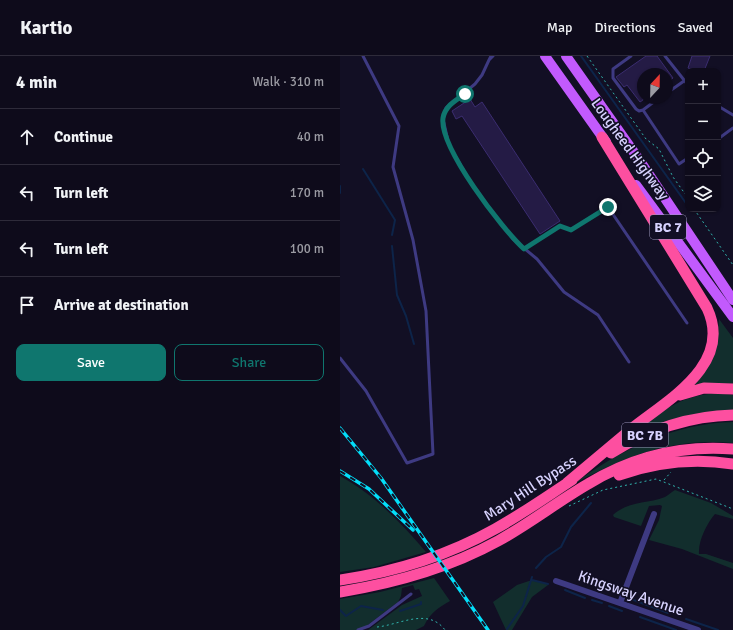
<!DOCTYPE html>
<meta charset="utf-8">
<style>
body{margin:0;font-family:Signika,sans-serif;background:#1c1928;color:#f1f3f6}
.controls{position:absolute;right:12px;top:12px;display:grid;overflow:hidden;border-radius:8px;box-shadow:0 1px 3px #0004}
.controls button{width:36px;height:36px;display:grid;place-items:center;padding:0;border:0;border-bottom:1px solid #2e2b3a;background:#0e0b1b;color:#f1f3f6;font:20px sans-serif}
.compass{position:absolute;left:297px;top:12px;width:36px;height:36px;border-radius:50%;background:#0e0b1b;box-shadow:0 1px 3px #0004;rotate:22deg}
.stop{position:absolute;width:12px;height:12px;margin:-9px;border:3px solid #0f766e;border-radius:50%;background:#fff}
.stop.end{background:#0f766e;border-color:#fff;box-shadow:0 1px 4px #0008}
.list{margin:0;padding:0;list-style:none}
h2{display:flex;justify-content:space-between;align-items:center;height:52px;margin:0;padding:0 16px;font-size:17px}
h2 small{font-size:13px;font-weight:400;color:#9b9ba3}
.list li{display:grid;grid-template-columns:26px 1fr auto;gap:12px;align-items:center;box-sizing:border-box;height:56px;padding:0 16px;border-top:1px solid #2e2b3a}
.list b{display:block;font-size:15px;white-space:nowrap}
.list em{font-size:13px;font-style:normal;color:#9b9ba3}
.actions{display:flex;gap:8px;padding:12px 16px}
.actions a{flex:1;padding:9px 0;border:1px solid #0f766e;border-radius:8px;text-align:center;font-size:14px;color:#0f766e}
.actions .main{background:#0f766e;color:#fff}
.icon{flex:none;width:22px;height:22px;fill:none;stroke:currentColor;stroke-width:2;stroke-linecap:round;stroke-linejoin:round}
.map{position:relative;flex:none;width:393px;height:574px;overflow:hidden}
header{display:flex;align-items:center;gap:24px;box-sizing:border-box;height:56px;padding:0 20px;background:#0e0b1b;border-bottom:1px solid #2e2b3a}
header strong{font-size:19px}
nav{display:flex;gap:22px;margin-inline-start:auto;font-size:14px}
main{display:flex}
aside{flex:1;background:#0e0b1b}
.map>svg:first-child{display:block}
.green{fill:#122e2d}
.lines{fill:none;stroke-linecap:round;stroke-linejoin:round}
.stream{stroke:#0d2449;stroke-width:2}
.building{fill:#241b45;stroke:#3b2d70}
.path{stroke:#30b4ad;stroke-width:1;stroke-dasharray:2 3;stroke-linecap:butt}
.lane{stroke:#3e3a82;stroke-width:3}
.street{stroke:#3e3a82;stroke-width:6}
.primary{stroke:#c25afd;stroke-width:10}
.highway{stroke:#fd4fa0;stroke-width:11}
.rail-casing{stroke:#03def9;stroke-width:3.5}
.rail{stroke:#120f24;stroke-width:2;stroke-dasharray:6;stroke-linecap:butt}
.route{stroke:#0f766e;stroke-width:5}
.labels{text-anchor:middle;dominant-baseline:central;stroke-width:3.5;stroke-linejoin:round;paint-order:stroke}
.shield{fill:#120f24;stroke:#9c98bd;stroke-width:1}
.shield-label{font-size:14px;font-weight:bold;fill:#d7d2fe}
.street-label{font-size:15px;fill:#d7d2fe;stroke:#120f24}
</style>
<header>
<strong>Kartio</strong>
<nav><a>Map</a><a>Directions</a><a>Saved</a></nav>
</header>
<main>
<aside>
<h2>4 min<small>Walk · 310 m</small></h2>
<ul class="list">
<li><svg class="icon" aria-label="ahead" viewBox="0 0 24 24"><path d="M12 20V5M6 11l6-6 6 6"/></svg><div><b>Continue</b></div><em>40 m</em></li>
<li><svg class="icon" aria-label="left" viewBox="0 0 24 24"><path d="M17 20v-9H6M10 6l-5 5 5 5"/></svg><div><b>Turn left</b></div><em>170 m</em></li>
<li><svg class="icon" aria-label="left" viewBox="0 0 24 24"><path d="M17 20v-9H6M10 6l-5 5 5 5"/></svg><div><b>Turn left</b></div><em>100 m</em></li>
<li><svg class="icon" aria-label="arrive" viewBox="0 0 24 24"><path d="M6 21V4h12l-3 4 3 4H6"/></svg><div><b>Arrive at destination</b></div></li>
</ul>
<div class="actions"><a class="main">Save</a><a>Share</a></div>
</aside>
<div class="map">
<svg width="393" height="574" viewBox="0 0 393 574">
<rect width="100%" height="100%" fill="#120f24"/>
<path class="green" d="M379,263L393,282V328L370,327L355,329L377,288Z
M375,337L393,339V354C356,356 323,363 290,379C320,357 336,341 375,337Z
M393,366V387C335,381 284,400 234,428C279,394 336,367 393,366Z
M0,420C35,439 61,467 86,496L34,511L0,516Z
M335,434L371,447L393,460V463L375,458C367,467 358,485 359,498H366L393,507V513L342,493L309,484L319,464L322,450L320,449L309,450L301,470L274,461L273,459C288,445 307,448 325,441C329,439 331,436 335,434Z
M94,522L110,545C98,552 90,557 84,570L76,574H28L62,549L82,540L79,533L75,534L73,529L62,532L61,540L58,546L25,571L18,574H0V543L40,536Z
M189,525H200L208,529L192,541L172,574H166L153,546L177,529Z"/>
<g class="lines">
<path class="stream" d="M241,0L348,150
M23,113L55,164L52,179
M0,130V137
M359,155H361
M52,190L57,239L66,260L74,288
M196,512L206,501L221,491L231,471L251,447
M192,524L208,528
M225,534L245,542
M291,543L328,557
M252,544L262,547
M269,550L282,555
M0,554L6,560L21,550L43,554
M60,555L81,548V546
M300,561L336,574
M346,563L378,574
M167,573L183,550L192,521"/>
</g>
<path class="building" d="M306,0H317L333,22L327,27V18H303V44L300,46L287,29L284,31L276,21Z
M352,0H370L364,15H356L348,12Z
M130,43L135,51L142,46L220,165L200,178L122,60L116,63L112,55Z"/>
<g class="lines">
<path class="path" d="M247,0L306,83L319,93L333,121L348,142
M354,153L393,209
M324,424L331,416
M229,450L263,434L316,423L393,453
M37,571C59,569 88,551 105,574"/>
<path class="lane" d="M151,0L149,4L153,0
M291,0L273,13V22L296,53L299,55L303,54
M325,0L348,29
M149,4L142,19L135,28L106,52L103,63L109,89L132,129L173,183L197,203L224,236L258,259L289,306
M327,37L344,25
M319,42L303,54L339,108L348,102
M378,50L393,59
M378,83L393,72
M184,193L220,170L231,174L268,151L347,267
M0,302L26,335L67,407L93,398L86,255L73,184L53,111L59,70L23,0
M18,574L29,570L71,538"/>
<path class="street" d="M216,525L358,574
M280,547L314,458"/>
<path class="primary" d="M205,0L266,86
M226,0L300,105L393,244
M296,129L393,261"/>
<path class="highway" d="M340,339L364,332L393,333
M271,397C308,374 349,360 393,359
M279,419C316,406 354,402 393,408
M227,427C250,408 272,389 295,370C331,342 393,307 367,252L262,81
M0,524C54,516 107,500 155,473C182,458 206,441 232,424
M0,536C55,527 109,512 158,485C189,468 217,446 248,428C292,401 342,389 393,393"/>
<g class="rail-casing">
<path id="rail" d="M0,372L41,422L148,574
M0,415L29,433L73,474"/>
</g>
<use href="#rail" class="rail"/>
</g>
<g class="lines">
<path class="route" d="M125,38C116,44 105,50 103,62C99,91 162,173 184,193L220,170L231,174L268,151"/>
</g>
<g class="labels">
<g class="shield">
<rect x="310" y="159" width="36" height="24" rx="3"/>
<rect x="282" y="367" width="46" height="24" rx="3"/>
</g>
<g class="shield-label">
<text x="328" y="171">BC 7</text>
<text x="305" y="379">BC 7B</text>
</g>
<g class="street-label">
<text transform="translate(290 93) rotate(54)">Lougheed Highway</text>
<text transform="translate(190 432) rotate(-33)">Mary Hill Bypass</text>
<text transform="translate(291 537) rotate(19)">Kingsway Avenue</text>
</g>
</g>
</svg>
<div class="controls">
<button>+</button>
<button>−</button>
<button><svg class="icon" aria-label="locate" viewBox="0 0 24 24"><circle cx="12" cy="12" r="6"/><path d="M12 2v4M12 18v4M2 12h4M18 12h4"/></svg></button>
<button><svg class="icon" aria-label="layers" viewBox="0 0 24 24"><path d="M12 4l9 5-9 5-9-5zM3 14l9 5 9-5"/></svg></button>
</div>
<svg class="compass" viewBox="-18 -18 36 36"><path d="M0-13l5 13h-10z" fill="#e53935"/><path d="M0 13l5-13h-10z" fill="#9b9ba3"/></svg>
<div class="stop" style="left:125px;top:38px"></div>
<div class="stop end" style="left:268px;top:151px"></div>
</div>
</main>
